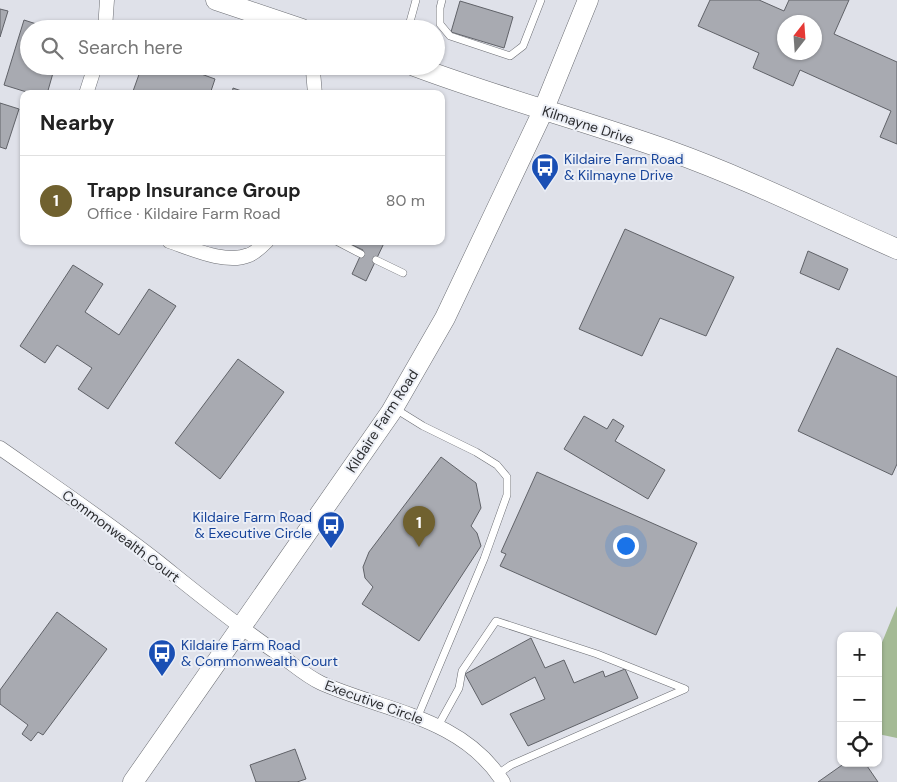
<!DOCTYPE html>
<meta charset="utf-8">
<style>
body{margin:0;font-family:"DM Sans",sans-serif;background:#f2f2f2;color:#222}
.controls{position:absolute;right:15px;bottom:15px;display:grid;overflow:hidden;border-radius:10px;box-shadow:0 1px 4px #0004}
.controls button{width:45px;height:45px;display:grid;place-items:center;padding:0;border:0;border-bottom:1px solid #e0e0e0;background:#fff;color:#222;font:25px sans-serif}
.compass{position:absolute;left:777px;top:15px;width:45px;height:45px;border-radius:50%;background:#fff;box-shadow:0 1px 4px #0004;rotate:17deg}
.you{position:absolute;left:625px;top:545px;width:18px;height:18px;margin:-12px;border:4px solid #fff;border-radius:50%;background:#1a73e8;box-shadow:0 0 0 8px #1a73e833}
.badge{display:grid;place-items:center;width:32px;height:32px;border-radius:50%;background:#70612f;color:#fff;font-size:16px;font-weight:700}
.pin{position:absolute;translate:-50% -41px;filter:drop-shadow(0 1px 2px #0008)}
.pin::after{content:'';position:absolute;top:26px;width:18px;height:15px;background:inherit;clip-path:polygon(0 0,100% 0,50% 100%)}
.list{margin:0;padding:0;list-style:none}
h2{display:flex;justify-content:space-between;align-items:center;height:65px;margin:0;padding:0 20px;font-size:21px}
h2 small{font-size:16px;font-weight:400;color:#767676}
.list li{display:grid;grid-template-columns:32px 1fr auto;gap:15px;align-items:center;box-sizing:border-box;height:90px;padding:0 20px;border-top:1px solid #e0e0e0}
.list b{display:block;font-size:19px;white-space:nowrap}
.list p{margin:0;font-size:16px;white-space:nowrap;color:#767676}
.list em{font-size:16px;font-style:normal;color:#767676}
.icon{flex:none;width:28px;height:28px;fill:none;stroke:currentColor;stroke-width:2;stroke-linecap:round;stroke-linejoin:round}
.map{position:relative;flex:none;width:897px;height:782px;overflow:hidden}
.search{position:absolute;background:#fff;box-shadow:0 1px 4px #0004;left:20px;top:20px;width:425px;height:55px;display:flex;align-items:center;gap:12px;box-sizing:border-box;padding:0 18px;border-radius:28px;color:#767676;font-size:19px}
.panel{position:absolute;background:#fff;box-shadow:0 1px 4px #0004;left:20px;top:90px;width:425px;height:155px;border-radius:10px}
.map>svg:first-child{display:block}
.green{fill:#a4ba95}
.building{fill:#a8aab1;stroke:#606268;fill-rule:evenodd}
.lines{fill:none;stroke-linecap:round;stroke-linejoin:round}
.lane-casing{stroke:#6b6d73;stroke-width:8}
.street-casing{stroke:#6b6d73;stroke-width:15}
.secondary-casing{stroke:#6b6d73;stroke-width:21}
.lane{stroke:#fff;stroke-width:7}
.street{stroke:#fff;stroke-width:14}
.secondary{stroke:#fff;stroke-width:20}
.labels{text-anchor:middle;dominant-baseline:central;stroke-width:4;stroke-linejoin:round;paint-order:stroke}
.street-label{font-size:14px;fill:#2c2d30;stroke:#eceff6}
.transit-label{font-size:14px;fill:#164399;stroke:#eceff6;text-anchor:start}
</style>
<div class="map">
<svg width="897" height="782" viewBox="0 0 897 782">
<rect width="100%" height="100%" fill="#dfe1e9"/>
<path class="green" d="M897,606V738L878,734V652Z"/>
<path class="building" d="M710,0H759L784,11L789,0H849L834,34L897,62V144L880,137L891,111L800,70L793,86L753,68L759,53L698,26ZM784,22H814V52H784Z
M460,1L513,17L504,48L451,32Z
M0,9L8,11L0,37Z
M24,20L52,29H29V66H55L47,94H33L4,85Z
M142,66H179L215,79L210,94H132Z
M233,88L250,94H232Z
M0,103L19,109L6,149L0,147Z
M625,229L734,277L706,336L660,318L642,356L579,329Z
M351,241H385L366,281L352,274L363,250L350,244Z
M808,251L848,269L839,290L800,273Z
M73,265L103,284L85,312L119,335L149,289L176,306L108,409L78,389L92,368L57,345L45,363L20,346Z
M837,348L897,377V464L892,475L798,431Z
M238,359L284,392L220,479L175,443Z
M584,416L607,429L613,419L624,426L615,441L665,470L648,499L564,449Z
M441,457L476,483L481,508L471,526L477,533L481,546L419,641L362,604L373,587L365,578L363,567L369,552Z
M537,472L697,543L656,635L500,566L506,554L501,552Z
M57,612L107,649L43,735L38,732L31,741L22,734L28,725L0,704V690Z
M531,638L545,668L564,660L574,683L603,671L605,677L625,669L638,698L528,746L510,714L545,699L535,677L482,705L465,674Z
M295,749L306,779L297,782H256L250,765Z
M845,763H865L878,782H818Z"/>
<g class="lines">
<g class="lane-casing">
<path id="lane" d="M442,0L440,8V24L450,36L510,56L523,46L541,0
M408,29L416,0
M336,241L361,254
M376,260L403,273
M394,408L423,426L476,452L497,465L507,477V495L484,559L418,716
M438,726L459,688L462,671L496,621L597,654L685,689L511,765L498,774"/>
</g>
<g class="street-casing">
<path id="street" d="M105,29L107,0
M314,66L313,71L315,94
M86,94L95,66
M169,241C190,248 226,265 249,255C255,253 262,246 267,241
M0,448C53,485 106,521 157,561C197,593 237,626 280,655C293,664 306,676 321,683C384,711 462,717 503,782"/>
</g>
<g class="secondary-casing">
<path id="secondary" d="M216,0L302,29
M414,66C499,98 586,121 670,151C748,179 822,216 897,249
M133,782L391,412L445,318L543,111L588,0"/>
</g>
<use href="#lane" class="lane"/>
<use href="#street" class="street"/>
<use href="#secondary" class="secondary"/>
</g>
<defs>
<g id="bus-pin" transform="scale(1.4375)"><path d="M0 17L-7.5 6A9.5 9.5 0 1 1 7.5 6Z" fill="#1a4fb4" stroke="#eceff6"/><path d="M-5-6H5V4H4V6H2V4H-2V6H-4V4H-5ZM-3.5-4V0h7V-4ZM-3.5 1.2v1.5H-2V1.2ZM2 1.2v1.5H3.5V1.2Z" fill="#fff"/></g>
</defs>
<g fill-rule="evenodd">
<use href="#bus-pin" x="545" y="167"/>
<use href="#bus-pin" x="331" y="525"/>
<use href="#bus-pin" x="162" y="653"/>
</g>
<g class="labels">
<g class="street-label">
<text transform="translate(588 125) rotate(18)">Kilmayne Drive</text>
<text transform="translate(382 421) rotate(-57)">Kildaire Farm Road</text>
<text transform="translate(121 536) rotate(37)">Commonwealth Court</text>
<text transform="translate(374 702) rotate(20)">Executive Circle</text>
</g>
<g class="transit-label">
<text x="564" y="159">Kildaire Farm Road<tspan x="564" dy="16">&amp; Kilmayne Drive</tspan></text>
<text x="312" y="517" text-anchor="end">Kildaire Farm Road<tspan x="312" dy="16">&amp; Executive Circle</tspan></text>
<text x="181" y="645">Kildaire Farm Road<tspan x="181" dy="16">&amp; Commonwealth Court</tspan></text>
</g>
</g>
</svg>
<div class="controls">
<button>+</button>
<button>−</button>
<button><svg class="icon" aria-label="locate" viewBox="0 0 24 24"><circle cx="12" cy="12" r="6"/><path d="M12 2v4M12 18v4M2 12h4M18 12h4"/></svg></button>
</div>
<svg class="compass" viewBox="-18 -18 36 36"><path d="M0-13l5 13h-10z" fill="#e53935"/><path d="M0 13l5-13h-10z" fill="#767676"/></svg>
<div class="you"></div>
<div class="pin badge" style="left:419px;top:547px">1</div>
<div class="search"><svg class="icon" aria-label="search" viewBox="0 0 24 24"><circle cx="10" cy="10" r="6"/><path d="M15 15l6 6"/></svg>Search here</div>
<section class="panel">
<h2>Nearby<small></small></h2>
<ul class="list">
<li><span class="badge">1</span><div><b>Trapp Insurance Group</b><p>Office · Kildaire Farm Road</p></div><em>80 m</em></li>
</ul>
</section>
</div>
